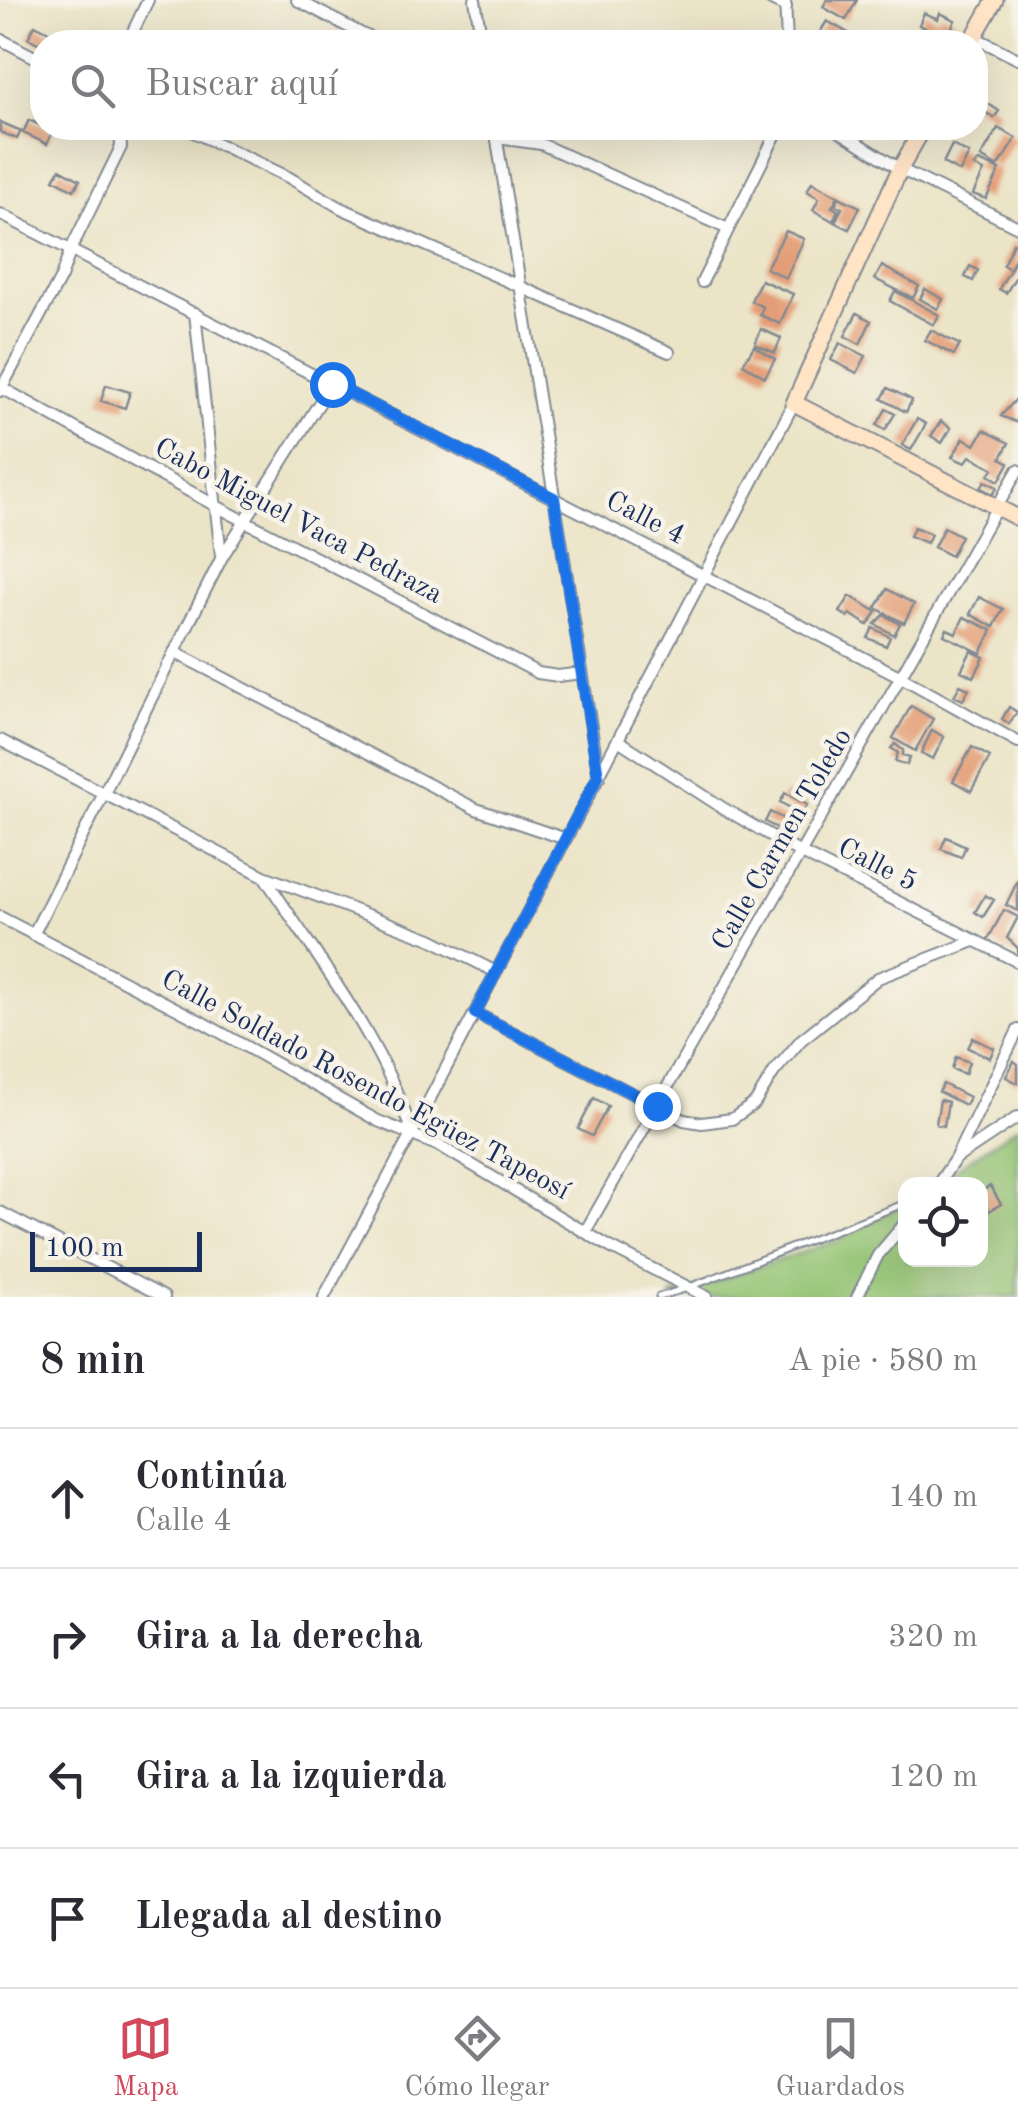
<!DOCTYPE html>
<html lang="es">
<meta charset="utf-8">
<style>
body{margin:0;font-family:"Old Standard TT",serif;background:#f2f2f3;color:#2b2b33}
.controls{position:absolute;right:30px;bottom:30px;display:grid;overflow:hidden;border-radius:20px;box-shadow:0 10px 40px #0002}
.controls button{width:90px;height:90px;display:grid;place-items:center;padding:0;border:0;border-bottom:2px solid #e1e1e2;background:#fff;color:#2b2b33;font:50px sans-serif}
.scale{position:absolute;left:30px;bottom:25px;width:172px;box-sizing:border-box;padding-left:10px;border:5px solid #1b2f5e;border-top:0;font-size:28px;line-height:35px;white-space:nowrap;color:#1b2f5e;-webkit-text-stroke:8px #f7f3e8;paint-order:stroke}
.stop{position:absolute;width:30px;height:30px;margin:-22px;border:8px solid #1a73e8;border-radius:50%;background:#fff}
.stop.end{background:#1a73e8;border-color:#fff;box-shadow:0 2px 10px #0008}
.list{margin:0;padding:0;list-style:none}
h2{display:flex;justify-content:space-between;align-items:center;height:130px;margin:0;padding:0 40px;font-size:42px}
h2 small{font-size:32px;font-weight:400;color:#7c7c81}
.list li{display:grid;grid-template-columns:65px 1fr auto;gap:30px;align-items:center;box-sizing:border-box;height:140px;padding:0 40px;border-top:2px solid #e1e1e2}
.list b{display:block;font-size:38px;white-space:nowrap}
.list p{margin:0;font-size:32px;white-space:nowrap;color:#7c7c81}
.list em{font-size:32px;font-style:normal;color:#7c7c81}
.icon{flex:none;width:55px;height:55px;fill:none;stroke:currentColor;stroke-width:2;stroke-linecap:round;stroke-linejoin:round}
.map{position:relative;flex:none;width:1018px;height:1297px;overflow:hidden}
.search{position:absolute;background:#fff;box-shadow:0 10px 40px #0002;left:30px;right:30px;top:30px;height:110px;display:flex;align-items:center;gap:25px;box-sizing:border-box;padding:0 35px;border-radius:40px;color:#7c7c81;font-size:38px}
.sheet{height:690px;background:#fff}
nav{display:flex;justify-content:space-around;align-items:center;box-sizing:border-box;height:140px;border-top:2px solid #e1e1e2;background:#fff;font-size:28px;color:#7c7c81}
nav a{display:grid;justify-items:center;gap:5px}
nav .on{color:#d1495b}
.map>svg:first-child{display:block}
.green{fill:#93c372;stroke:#577968;stroke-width:2.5}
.building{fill:#e49e77}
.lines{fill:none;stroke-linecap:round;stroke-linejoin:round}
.service-casing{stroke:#838a92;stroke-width:9}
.minor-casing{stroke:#838a92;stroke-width:14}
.secondary-casing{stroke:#838a92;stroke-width:19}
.service{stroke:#fff;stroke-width:5}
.minor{stroke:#fff;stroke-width:10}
.secondary{stroke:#ffe4c6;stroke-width:15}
.route{stroke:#1a73e8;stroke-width:12}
.labels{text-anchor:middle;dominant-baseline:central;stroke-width:9;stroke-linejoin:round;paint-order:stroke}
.street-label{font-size:28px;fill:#1b2f5e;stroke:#f7f3e8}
</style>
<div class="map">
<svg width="1018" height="1297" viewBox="0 0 1018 1297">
<rect width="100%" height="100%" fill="#f7f3e8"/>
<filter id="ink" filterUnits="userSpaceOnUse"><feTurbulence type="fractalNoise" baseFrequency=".01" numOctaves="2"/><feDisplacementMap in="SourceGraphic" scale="20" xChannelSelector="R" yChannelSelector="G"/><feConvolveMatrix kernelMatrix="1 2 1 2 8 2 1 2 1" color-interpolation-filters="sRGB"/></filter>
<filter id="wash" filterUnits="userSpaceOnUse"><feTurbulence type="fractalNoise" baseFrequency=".0048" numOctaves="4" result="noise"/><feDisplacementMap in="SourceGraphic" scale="40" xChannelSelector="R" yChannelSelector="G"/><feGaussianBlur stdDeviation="2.25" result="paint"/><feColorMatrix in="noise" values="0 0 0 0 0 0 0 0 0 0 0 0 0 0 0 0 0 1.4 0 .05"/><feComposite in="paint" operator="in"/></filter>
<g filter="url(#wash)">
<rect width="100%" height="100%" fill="#ebe4c7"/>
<path class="green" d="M1018,1126V1297H670L841,1239L905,1203L906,1260H980V1184H934Z"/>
<g id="blocks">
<path class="building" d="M827,0H857L846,20L823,7Z
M924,13L938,19L940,13L955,20L947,38L919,25Z
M827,21L848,33L842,42H818L815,40Z
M35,25L53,34L49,42H42V45L28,38Z
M924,31L936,36L934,42H919Z
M978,97L999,111L994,118L976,106Z
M29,120L53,131L47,144L23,133Z
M0,122L21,131L17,139L0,132Z
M998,128L1016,138L998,167L981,157Z
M952,145L969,154L960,172L943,163Z
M979,161L1000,170L986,199L973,194L984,171L974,166Z
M60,169L80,180L74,190L54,179Z
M812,182L838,196L832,207L838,210L833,221L813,210L819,198L807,191Z
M839,197L860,207L849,229L835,222L842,208L835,205Z
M786,231L804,239L786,278L766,268Z
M1013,243L1018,245V252L1010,269L1003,265Z
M1018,256V273L1006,293L999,289Z
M882,266L919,286L913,298L875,279Z
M970,266L978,270L973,281L965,277Z
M761,280L793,294L780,324L760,315L763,307L751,301Z
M925,289L943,299L938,309L920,299Z
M895,291L939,315L934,325L890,301Z
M857,313L871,321L860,344L845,336Z
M761,329L781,338L775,353L755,344Z
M931,330L960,345L954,355L925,340Z
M840,343L866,356L857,373L831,360Z
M754,346L775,359L765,377L743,364Z
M106,385L130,392L125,408L101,401Z
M888,388L912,400L906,412L882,399Z
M1018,397V423L1001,416Z
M886,409L895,414L885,430L877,425Z
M917,419L926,424L911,450L902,445Z
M941,421L951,428L942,443L931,436Z
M984,430L1009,443L1001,458L1009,463L999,481L989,475L993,468L970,456L965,463L952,457L964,438L975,445Z
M985,481L997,487L993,494L981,488Z
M914,527L931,534L927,543L910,536Z
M944,527L961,536L951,556L934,547Z
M887,589L914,604L904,623L876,608Z
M850,596L877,612L868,625L850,614L848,617L840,612Z
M979,597L1003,609L994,627L970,614Z
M884,615L900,624L894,635L875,624Z
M964,617L992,630L981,653L944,635L947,629L956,633Z
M873,628L890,637L886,646L868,638Z
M971,651L984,657L974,677L961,671Z
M960,685L969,689L963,700L954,696Z
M911,706L933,719L915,751L893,738Z
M1009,707L1017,712L1009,724L1002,719Z
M932,730L944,737L933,759L921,753Z
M895,744L903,750V755L910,757L907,765L895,761L898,753L891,748Z
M972,747L990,757L971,791L953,781Z
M785,793L807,805L801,814L780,802Z
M770,812L796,825L791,835L765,822Z
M946,837L966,846L961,857L941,849Z
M1018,880V911L1006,905Z
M985,895L994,900L983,917L975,912Z
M1004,910L1018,917L1007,938L1018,948V957L987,941Z
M973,1038L994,1048L990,1058L968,1048Z
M956,1057L969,1062L965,1074L952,1069Z
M1014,1061L1018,1064V1083L1006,1077Z
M943,1084L969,1097L965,1105L939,1092Z
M594,1098L608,1106L592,1136L578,1129Z
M940,1100L948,1102L944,1126L936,1124Z
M990,1186L1001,1204L989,1211L980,1196V1192Z"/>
</g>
</g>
<g filter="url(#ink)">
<use href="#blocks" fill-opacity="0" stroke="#838a92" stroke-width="2.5"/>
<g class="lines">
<g class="service-casing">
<path id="service" d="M659,1297L687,1288L906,1203"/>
</g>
<g class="minor-casing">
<path id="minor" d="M297,0L364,35L383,42
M475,0L482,42
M771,0L786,7
M785,0L787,42
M974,37L1018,59
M0,39L42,61
M128,42L148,0
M185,128L288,177L341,208L669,352
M495,128L599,777
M834,128L900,169L1018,227
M497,138L541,144L728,229
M0,214L901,677L1018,742
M702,282L779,128
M195,313L221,556
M0,387L218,507L538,673L558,676L582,673
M0,391L61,277L71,249L121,147L120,128
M174,652L476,809L566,839
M0,740L264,876L431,939L496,972
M618,740L726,810L799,852L1018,962
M264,876C318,960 381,1037 412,1133L324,1297
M0,917L202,1022L378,1121L442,1147L610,1247L707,1297
M33,935L222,557L332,383
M475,1013L684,1120L702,1123L732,1119L755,1103L774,1072L801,1040L878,978L974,941
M412,1133L794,403
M955,1159L1018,1030
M938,1184L955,1159L1018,1117
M0,1212L164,1297
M585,1232L1018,470
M857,1297L878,1255L906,1222"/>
</g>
<g class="secondary-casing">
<path id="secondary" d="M971,42L995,0
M923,128L900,169L794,403L1018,518"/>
</g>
<use href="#service" class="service"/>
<use href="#minor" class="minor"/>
<use href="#secondary" class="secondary"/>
</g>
</g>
<g class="lines" filter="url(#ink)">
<path class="route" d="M332,384L554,498L598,776L475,1013L657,1106"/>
</g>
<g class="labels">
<g class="street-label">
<text transform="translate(645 519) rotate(27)">Calle 4</text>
<text transform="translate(298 522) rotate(28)">Cabo Miguel Vaca Pedraza</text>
<text transform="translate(783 840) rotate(-60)">Calle Carmen Toledo</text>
<text transform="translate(877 866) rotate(27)">Calle 5</text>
<text transform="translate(365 1086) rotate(28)">Calle Soldado Rosendo Egüez Tapeosí</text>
</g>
</g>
</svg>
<div class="controls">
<button><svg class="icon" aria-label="locate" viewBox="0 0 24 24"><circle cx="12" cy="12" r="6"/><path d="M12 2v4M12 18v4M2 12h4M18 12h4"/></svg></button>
</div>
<div class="scale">100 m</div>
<div class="stop" style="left:332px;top:384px"></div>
<div class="stop end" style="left:657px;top:1106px"></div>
<div class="search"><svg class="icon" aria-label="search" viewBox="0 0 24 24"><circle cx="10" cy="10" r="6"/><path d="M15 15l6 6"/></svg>Buscar aquí</div>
</div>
<section class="sheet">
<h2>8 min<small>A pie · 580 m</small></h2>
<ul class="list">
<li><svg class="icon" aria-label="ahead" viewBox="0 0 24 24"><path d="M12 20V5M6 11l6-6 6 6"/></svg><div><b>Continúa</b><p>Calle 4</p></div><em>140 m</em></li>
<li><svg class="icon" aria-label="right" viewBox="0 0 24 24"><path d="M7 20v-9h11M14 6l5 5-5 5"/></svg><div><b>Gira a la derecha</b></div><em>320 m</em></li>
<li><svg class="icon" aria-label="left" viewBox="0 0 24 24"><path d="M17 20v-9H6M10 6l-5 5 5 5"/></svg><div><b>Gira a la izquierda</b></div><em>120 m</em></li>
<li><svg class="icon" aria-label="arrive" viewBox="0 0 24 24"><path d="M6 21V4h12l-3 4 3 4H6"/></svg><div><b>Llegada al destino</b></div></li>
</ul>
</section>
<nav>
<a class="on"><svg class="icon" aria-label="map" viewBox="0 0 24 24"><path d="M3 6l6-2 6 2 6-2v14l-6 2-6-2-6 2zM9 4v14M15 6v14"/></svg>Mapa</a>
<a><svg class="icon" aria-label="directions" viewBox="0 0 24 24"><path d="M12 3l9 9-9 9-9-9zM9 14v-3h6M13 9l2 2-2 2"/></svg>Cómo llegar</a>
<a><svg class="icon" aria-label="saved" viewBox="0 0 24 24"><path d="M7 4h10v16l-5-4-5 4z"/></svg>Guardados</a>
</nav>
